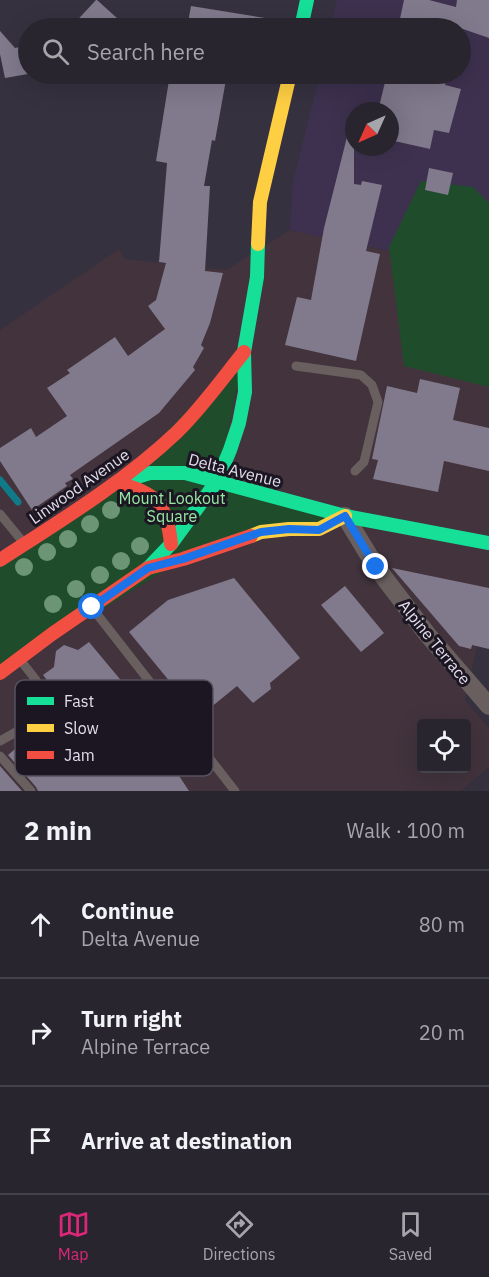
<!DOCTYPE html>
<meta charset="utf-8">
<style>
body{margin:0;font-family:"IBM Plex Sans",sans-serif;background:#34313b;color:#f1f3f6}
.controls{position:absolute;right:18px;bottom:18px;display:grid;overflow:hidden;border-radius:6px;box-shadow:0 6px 24px #0002}
.controls button{width:54px;height:54px;display:grid;place-items:center;padding:0;border:0;border-bottom:2px solid #44424b;background:#28252f;color:#f1f3f6;font:30px sans-serif}
.compass{position:absolute;left:345px;top:102px;width:54px;height:54px;border-radius:50%;background:#28252f;box-shadow:0 6px 24px #0002;rotate:225deg}
.stop{position:absolute;width:18px;height:18px;margin:-14px;border:4px solid #1a73e8;border-radius:50%;background:#fff}
.stop.end{background:#1a73e8;border-color:#fff;box-shadow:0 2px 6px #0008}
.list{margin:0;padding:0;list-style:none}
h2{display:flex;justify-content:space-between;align-items:center;height:78px;margin:0;padding:0 24px;font-size:26px}
h2 small{font-size:20px;font-weight:400;color:#a5a5aa}
.list li{display:grid;grid-template-columns:39px 1fr auto;gap:18px;align-items:center;box-sizing:border-box;height:108px;padding:0 24px;border-top:2px solid #44424b}
.list b{display:block;font-size:22px;white-space:nowrap}
.list p{margin:0;font-size:20px;white-space:nowrap;color:#a5a5aa}
.list em{font-size:20px;font-style:normal;color:#a5a5aa}
.icon{flex:none;width:33px;height:33px;fill:none;stroke:currentColor;stroke-width:2;stroke-linecap:round;stroke-linejoin:round}
.map{position:relative;flex:none;width:489px;height:791px;overflow:hidden}
.search{position:absolute;background:#28252f;box-shadow:0 6px 24px #0002;left:18px;right:18px;top:18px;height:66px;display:flex;align-items:center;gap:15px;box-sizing:border-box;padding:0 21px;border-radius:33px;color:#a5a5aa;font-size:22px}
.sheet{height:402px;background:#28252f}
nav{display:flex;justify-content:space-around;align-items:center;box-sizing:border-box;height:84px;border-top:2px solid #44424b;background:#28252f;font-size:16px;color:#a5a5aa}
nav a{display:grid;justify-items:center;gap:3px}
nav .on{color:#db2777}
.map>svg:first-child{display:block}
.commercial{fill:#42333d;fill-rule:evenodd}
.built{fill:#3d314f;fill-rule:evenodd}
.green{fill:#1f4c2a}
.lines{fill:none;stroke-linecap:round;stroke-linejoin:round}
.stream{stroke:#107a89;stroke-width:7}
.building{fill:#817a8d}
.lane{stroke:#685f5e;stroke-width:9}
.street{stroke:#685f5e;stroke-width:18}
.fast{stroke:#16e098;stroke-width:14}
.slow{stroke:#ffcf43;stroke-width:14}
.jam{stroke:#f24e42;stroke-width:14}
.tree{fill:#6b9575}
.route{stroke:#1a73e8;stroke-width:8}
.labels{text-anchor:middle;dominant-baseline:central;stroke-width:6;stroke-linejoin:round;paint-order:stroke}
.street-label{font-size:16px;fill:#e3dded;stroke:#1b1622}
.park-label{font-size:16px;fill:#96e6a2;stroke:#1b1622}
.key{fill:#1b1622;stroke:#57525f;stroke-width:1.5}
.key-label{font-size:16px;fill:#e3dded}
</style>
<div class="map">
<svg width="489" height="791" viewBox="0 0 489 791">
<rect width="100%" height="100%" fill="#36313f"/>
<path class="commercial" d="M290,230L483,271L489,244V594L465,700L489,728V767L460,791H0V330L119,249L125,259L226,270ZM422,724H466V768H422Z"/>
<path class="built" d="M337,0H489V244L483,271L290,230L293,182L320,74H460V28H330ZM354,111H390V147H354Z"/>
<path class="green" d="M421,181L473,187L489,203V387L404,366L389,247Z
M244,352L218,480L345,516L183,559L0,673V560L117,483Z"/>
<g class="lines">
<path class="stream" d="M0,480L18,502"/>
</g>
<path class="building" d="M96,0H97L128,28H70Z
M404,0H429L456,7L457,0H489V38L460,28H398Z
M191,6L265,18L264,28H187Z
M0,31L15,48L26,46L28,74L5,78L0,54Z
M170,74H227L215,141L212,140L204,186H210L205,271L223,273L210,323L201,345L204,348L193,367L195,370L159,413L70,475L73,479L65,483L67,486L32,510L0,461V448L31,428L36,437L67,416L47,388L70,373L67,370L115,337L128,356L165,329L148,306L156,300L166,263L159,262L167,163L156,161Z
M387,74H448L445,85L461,89L449,133L434,130L430,149L390,140V111H378Z
M347,137L354,138V184L361,185L362,181L382,185L366,251L380,254L356,361L285,345L297,297L311,300L324,228Z
M429,168L453,173L448,195L425,190Z
M420,379L460,388L453,420L489,428V471L444,461L438,492L373,479L378,460L372,459L387,386L417,393Z
M392,568L489,588V649L472,645L471,649L459,646Z
M234,578L300,658L270,683L271,689L253,703L237,686L199,717L129,632L168,600Z
M345,586L384,633L361,652L321,605Z
M89,642L164,732L174,724L176,727L170,753L175,758L170,762L189,791H38L36,787L8,755L42,726L55,690L43,675L54,667L56,651L64,645L78,650Z
M0,766L22,791H0Z"/>
<g class="lines">
<path class="lane" d="M296,366L361,375L372,385L378,402L364,462L355,471
M0,514L23,542
M93,609L235,791
M0,741L25,727L35,717L41,704L36,680L21,661
M0,756L31,791"/>
<path class="street" d="M345,516L376,567L427,634L489,706"/>
<path class="fast" d="M301,28L307,0
M117,483L150,473H185L345,516L489,543
M148,568L171,544L217,481L230,450L239,423L245,392L244,352L257,277L258,244"/>
<path class="slow" d="M258,244L260,202L290,74
M251,536L261,532L289,529H319L345,516"/>
<path class="jam" d="M117,483C156,492 167,504 171,544
M0,560C60,521 123,483 176,433C201,409 222,379 244,352
M0,673L52,634L148,568L183,559L251,536"/>
</g>
<g class="tree">
<circle cx="111" cy="510" r="9"/>
<circle cx="90" cy="524" r="9"/>
<circle cx="68" cy="539" r="9"/>
<circle cx="140" cy="546" r="9"/>
<circle cx="47" cy="552" r="9"/>
<circle cx="121" cy="561" r="9"/>
<circle cx="24" cy="567" r="9"/>
<circle cx="100" cy="575" r="9"/>
<circle cx="76" cy="589" r="9"/>
<circle cx="53" cy="604" r="9"/>
</g>
<g class="lines">
<path class="route" d="M92,607L148,568L183,559L261,532L289,529L319,530L345,516L376,567"/>
</g>
<g class="labels">
<g class="street-label">
<text transform="translate(235 470) rotate(14)">Delta Avenue</text>
<text transform="translate(79 486) rotate(-35)">Linwood Avenue</text>
<text transform="translate(435 642) rotate(51)">Alpine Terrace</text>
</g>
<g class="park-label">
<text x="172" y="498">Mount Lookout<tspan x="172" dy="18">Square</tspan></text>
</g>
</g>
<rect x="15" y="680" width="198" height="96" rx="9" class="key"/>
<rect x="27" y="697" width="27" height="8" fill="#16e098"/>
<rect x="27" y="724" width="27" height="8" fill="#ffcf43"/>
<rect x="27" y="751" width="27" height="8" fill="#f24e42"/>
<g class="key-label">
<text x="64" y="707">Fast</text>
<text x="64" y="734">Slow</text>
<text x="64" y="761">Jam</text>
</g>
</svg>
<div class="controls">
<button><svg class="icon" aria-label="locate" viewBox="0 0 24 24"><circle cx="12" cy="12" r="6"/><path d="M12 2v4M12 18v4M2 12h4M18 12h4"/></svg></button>
</div>
<svg class="compass" viewBox="-18 -18 36 36"><path d="M0-13l5 13h-10z" fill="#e53935"/><path d="M0 13l5-13h-10z" fill="#a5a5aa"/></svg>
<div class="stop" style="left:92px;top:607px"></div>
<div class="stop end" style="left:376px;top:567px"></div>
<div class="search"><svg class="icon" aria-label="search" viewBox="0 0 24 24"><circle cx="10" cy="10" r="6"/><path d="M15 15l6 6"/></svg>Search here</div>
</div>
<section class="sheet">
<h2>2 min<small>Walk · 100 m</small></h2>
<ul class="list">
<li><svg class="icon" aria-label="ahead" viewBox="0 0 24 24"><path d="M12 20V5M6 11l6-6 6 6"/></svg><div><b>Continue</b><p>Delta Avenue</p></div><em>80 m</em></li>
<li><svg class="icon" aria-label="right" viewBox="0 0 24 24"><path d="M7 20v-9h11M14 6l5 5-5 5"/></svg><div><b>Turn right</b><p>Alpine Terrace</p></div><em>20 m</em></li>
<li><svg class="icon" aria-label="arrive" viewBox="0 0 24 24"><path d="M6 21V4h12l-3 4 3 4H6"/></svg><div><b>Arrive at destination</b></div></li>
</ul>
</section>
<nav>
<a class="on"><svg class="icon" aria-label="map" viewBox="0 0 24 24"><path d="M3 6l6-2 6 2 6-2v14l-6 2-6-2-6 2zM9 4v14M15 6v14"/></svg>Map</a>
<a><svg class="icon" aria-label="directions" viewBox="0 0 24 24"><path d="M12 3l9 9-9 9-9-9zM9 14v-3h6M13 9l2 2-2 2"/></svg>Directions</a>
<a><svg class="icon" aria-label="saved" viewBox="0 0 24 24"><path d="M7 4h10v16l-5-4-5 4z"/></svg>Saved</a>
</nav>
